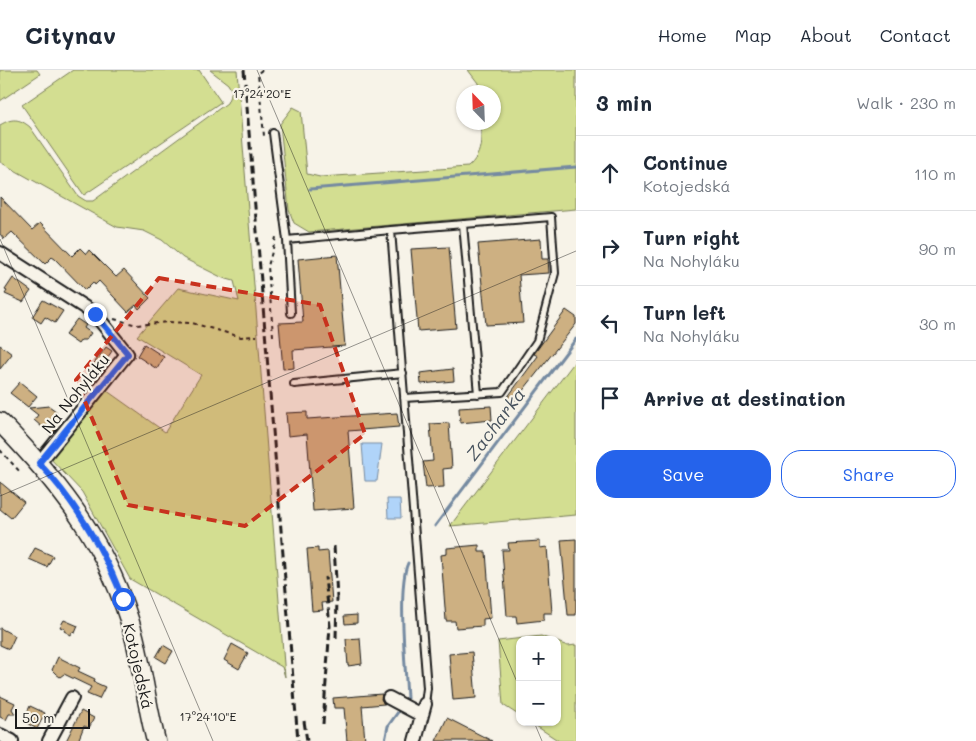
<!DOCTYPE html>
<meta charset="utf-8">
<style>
body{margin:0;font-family:Mali,sans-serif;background:#f6f6f7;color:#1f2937}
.controls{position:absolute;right:15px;bottom:15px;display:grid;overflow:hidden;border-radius:10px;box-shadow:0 1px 4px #0004}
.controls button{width:45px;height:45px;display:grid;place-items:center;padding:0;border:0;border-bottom:1px solid #e0e1e3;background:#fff;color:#1f2937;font:25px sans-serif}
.compass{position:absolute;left:456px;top:15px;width:45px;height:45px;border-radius:50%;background:#fff;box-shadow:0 1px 4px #0004;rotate:337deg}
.scale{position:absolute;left:15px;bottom:12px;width:75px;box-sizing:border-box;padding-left:5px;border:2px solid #1c1c1c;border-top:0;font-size:14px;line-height:18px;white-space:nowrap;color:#1c1c1c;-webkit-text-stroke:4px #f7f3e8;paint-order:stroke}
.stop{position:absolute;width:15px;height:15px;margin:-11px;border:4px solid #2563eb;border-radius:50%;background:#fff}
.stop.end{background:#2563eb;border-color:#fff;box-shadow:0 1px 5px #0008}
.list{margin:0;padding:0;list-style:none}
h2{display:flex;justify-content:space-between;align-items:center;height:65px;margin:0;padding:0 20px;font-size:21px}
h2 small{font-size:16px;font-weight:400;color:#747a83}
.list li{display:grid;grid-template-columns:32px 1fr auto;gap:15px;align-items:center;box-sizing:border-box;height:75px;padding:0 20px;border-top:1px solid #e0e1e3}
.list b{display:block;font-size:19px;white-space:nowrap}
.list p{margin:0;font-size:16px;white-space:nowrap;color:#747a83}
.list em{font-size:16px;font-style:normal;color:#747a83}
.actions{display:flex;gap:10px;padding:15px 20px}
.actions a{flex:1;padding:11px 0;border:1px solid #2563eb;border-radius:20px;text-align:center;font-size:18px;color:#2563eb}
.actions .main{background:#2563eb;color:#fff}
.icon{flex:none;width:28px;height:28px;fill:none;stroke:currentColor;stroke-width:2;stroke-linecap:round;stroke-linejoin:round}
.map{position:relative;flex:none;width:576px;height:671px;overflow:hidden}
header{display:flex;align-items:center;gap:30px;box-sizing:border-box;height:70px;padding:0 25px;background:#fff;border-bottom:1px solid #e0e1e3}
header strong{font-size:24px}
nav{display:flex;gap:28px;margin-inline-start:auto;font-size:18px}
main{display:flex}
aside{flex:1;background:#fff}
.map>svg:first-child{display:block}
.green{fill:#d3de91;stroke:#787d56}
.water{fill:#b0d4f9;stroke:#758aa1}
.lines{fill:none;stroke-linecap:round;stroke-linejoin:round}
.stream{stroke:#758aa1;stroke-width:3}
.building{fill:#cdb082;stroke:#1c1c1c}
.service-casing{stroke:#1c1c1c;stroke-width:10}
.minor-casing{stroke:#1c1c1c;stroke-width:16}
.secondary-casing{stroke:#1c1c1c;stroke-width:21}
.path{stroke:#1c1c1c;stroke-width:2;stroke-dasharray:4 4;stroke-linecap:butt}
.service{stroke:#f7f3e8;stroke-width:6}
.minor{stroke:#f7f3e8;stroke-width:12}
.secondary{stroke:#f7f3e8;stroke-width:18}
.rail{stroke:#1c1c1c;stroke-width:3;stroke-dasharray:8 4;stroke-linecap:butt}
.route{stroke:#2563eb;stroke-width:6}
.marked{fill:#c8321e;fill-opacity:0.2;stroke:#c8321e;stroke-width:4;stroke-dasharray:10 6;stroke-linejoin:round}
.ticks{fill:none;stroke:#1c1c1c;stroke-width:1;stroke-opacity:0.45}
.labels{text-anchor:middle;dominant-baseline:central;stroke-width:4.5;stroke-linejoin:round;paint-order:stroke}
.street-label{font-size:16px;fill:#1c1c1c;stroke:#f7f3e8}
.water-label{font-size:18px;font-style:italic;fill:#48535e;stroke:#f7f3e8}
.ticks-label{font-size:12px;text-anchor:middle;fill:#1c1c1c;stroke:#f7f3e8;stroke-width:4.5;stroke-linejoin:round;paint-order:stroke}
</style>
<header>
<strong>Citynav</strong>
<nav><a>Home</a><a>Map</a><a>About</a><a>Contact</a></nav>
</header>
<main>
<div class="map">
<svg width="576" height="671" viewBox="0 0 576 671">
<rect width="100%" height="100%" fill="#f7f3e8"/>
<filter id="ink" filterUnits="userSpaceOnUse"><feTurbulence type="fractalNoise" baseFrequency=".02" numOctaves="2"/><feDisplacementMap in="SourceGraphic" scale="10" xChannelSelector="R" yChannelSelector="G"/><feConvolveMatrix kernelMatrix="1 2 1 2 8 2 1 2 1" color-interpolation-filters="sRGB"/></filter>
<g filter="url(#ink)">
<path class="green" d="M0,0H37L40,4L0,31Z
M73,0H199L221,32L84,125L22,35Z
M210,0H237L285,607L282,597L130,509L82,422L48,386L103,318L165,362L201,305L137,266L178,218L239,231L234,211L223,208L183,188L162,170L144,161L117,157L0,92V55C12,48 19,48 30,57L78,126L86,131H93L227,33L232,21L228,14Z
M468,0H576V139L309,162L294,153L289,140L280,54L293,37L301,41L307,104L320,107L336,106L468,97C482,85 482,70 480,53L493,52V22H479L478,13Z
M576,290V445L450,456Z
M541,566L551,570H520V646L503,635L498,571Z
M557,572L568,576L576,575V671H559L530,652H557Z"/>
<path class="water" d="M382,374L377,411H365L362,374Z
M387,429H400L401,448H388Z"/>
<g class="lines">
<path class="stream" d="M310,119L576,97
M435,456L576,269
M407,629C406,599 397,517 408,493
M385,671L388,656L398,642"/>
</g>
<path class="building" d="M0,127L32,160L40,153L72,186L80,178L86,184L89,180L116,207L124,200L150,228L139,239L136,235L128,242L99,211L95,215L93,212L85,220L55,189L52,187L45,194L12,162L4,169L0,164Z
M541,169L542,189H548L549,203L519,205L523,253L486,255L478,174Z
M449,177L456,258L418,261L411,179Z
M337,185L345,276L293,280L294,298L283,299L279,253L303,252L298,189Z
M13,208L31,221L23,232L5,224L7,221L5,220Z
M43,230L63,241L55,253L45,247L41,253L32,247Z
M566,240L576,247V254L513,333L507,328L538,286L534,284Z
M77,249L86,255L84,258L91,263L86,270H81L78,274L65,265Z
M144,274L164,287L157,299L137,286Z
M0,275L12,284L0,299Z
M106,277L112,281L104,293L107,295L102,302L92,296Z
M453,299L454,311L421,314L420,303Z
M20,312L37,326L28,337L10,323Z
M49,336L56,341L57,346L51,354L57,358L51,365L34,350L38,345L29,338Z
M491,336L492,350L460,353L459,338Z
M307,342V349L397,343L399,357L348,361L354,438L313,441L307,364L288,366L286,343Z
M449,353L452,398L443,399L444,417L426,418L423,392L433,391L430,354Z
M0,412L24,432L11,448L0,439Z
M576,469V545H568L561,470Z
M540,471V478L547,477L552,543H544V550L517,553L516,546H507L502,480H509L508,473Z
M479,475V482H486L491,548L483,549V556L456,558L455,551H446L441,485L447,484V478Z
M35,478L53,486L47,497L29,489Z
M318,478V482L328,481L332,532L322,533L323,540L312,541L307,479Z
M357,545V553L345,554L344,546Z
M64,550L78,556L75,563L72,562L71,565L64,561L65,559L60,557Z
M0,558L15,566L9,579L0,575Z
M360,568L362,594L348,596L346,569Z
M232,574L248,583L239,599L224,590Z
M163,575L173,581L166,593L156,587Z
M472,582L476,628L453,630L449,584Z
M58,587L80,598L78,601L95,609L94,612L105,617L99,629L87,624L91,617L64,604L60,607L56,604L52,600Z
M382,624L381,629L384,634L362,636L365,671H347L344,638H334L333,628Z
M0,626L15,633L12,639L15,644H9L6,650L0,647Z
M30,636L45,643L37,659L23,651Z
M81,641L94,648L89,658L84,656L78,671H66Z
M447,648L492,671H436Z"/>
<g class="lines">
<g class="service-casing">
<path id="service" d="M273,63L287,170L391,160
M463,154L478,324
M287,170L291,243
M294,314L403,303
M404,328L502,322L537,271L555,203L551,147L391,160L427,618L425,634"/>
</g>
<g class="minor-casing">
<path id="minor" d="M0,183L95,244L127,284L39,393
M389,628L421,645
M0,665L12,671
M49,671L72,628
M415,671L425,634"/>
</g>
<g class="secondary-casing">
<path id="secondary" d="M0,352C64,418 109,476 134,566C143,601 147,637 156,671"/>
</g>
<path class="path" d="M262,0L258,3L264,66
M114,249L137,255L168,252L192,253L241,267L257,266
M273,266L268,196L277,164
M0,380L21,403"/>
<use href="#service" class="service"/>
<use href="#minor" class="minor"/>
<use href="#secondary" class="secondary"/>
<path class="rail" d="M244,0L298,671
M334,476L337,528L336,568
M304,651L307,671
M323,654L330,556L325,507"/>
</g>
</g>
<g class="lines" filter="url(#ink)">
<path class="route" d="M95,244L128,284L39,393C75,432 104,480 123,529"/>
</g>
<path class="marked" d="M159,208L320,235L365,364L245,456L128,435L76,310Z"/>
<path class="ticks" d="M257,0L520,619M0,169L213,671M0,426L576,181M534,652L542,671"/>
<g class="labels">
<g class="street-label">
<text transform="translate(75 323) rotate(-51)">Na Nohyláku</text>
<text transform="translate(139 596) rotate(77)">Kotojedská</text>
</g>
<g class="water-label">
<text transform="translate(495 354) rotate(-53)">Zacharka</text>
</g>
</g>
<g class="ticks-label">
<text x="262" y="28">17°24'20"E</text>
<text x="208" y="651">17°24'10"E</text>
</g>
</svg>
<div class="controls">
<button>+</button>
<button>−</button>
</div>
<svg class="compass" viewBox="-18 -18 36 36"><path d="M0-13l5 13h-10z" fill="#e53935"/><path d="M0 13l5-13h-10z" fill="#747a83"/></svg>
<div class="scale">50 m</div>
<div class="stop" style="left:123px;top:529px"></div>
<div class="stop end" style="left:95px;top:244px"></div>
</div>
<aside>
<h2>3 min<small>Walk · 230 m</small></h2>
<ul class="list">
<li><svg class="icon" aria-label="ahead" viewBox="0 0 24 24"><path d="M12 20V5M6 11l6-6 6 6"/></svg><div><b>Continue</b><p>Kotojedská</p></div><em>110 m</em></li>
<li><svg class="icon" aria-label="right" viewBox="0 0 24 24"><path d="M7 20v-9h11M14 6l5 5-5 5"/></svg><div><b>Turn right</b><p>Na Nohyláku</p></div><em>90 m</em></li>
<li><svg class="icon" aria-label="left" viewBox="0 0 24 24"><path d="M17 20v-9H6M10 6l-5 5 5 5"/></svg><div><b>Turn left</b><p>Na Nohyláku</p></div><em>30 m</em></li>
<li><svg class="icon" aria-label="arrive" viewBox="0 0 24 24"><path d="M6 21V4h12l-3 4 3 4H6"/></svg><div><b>Arrive at destination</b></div></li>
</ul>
<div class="actions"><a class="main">Save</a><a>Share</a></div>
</aside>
</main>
